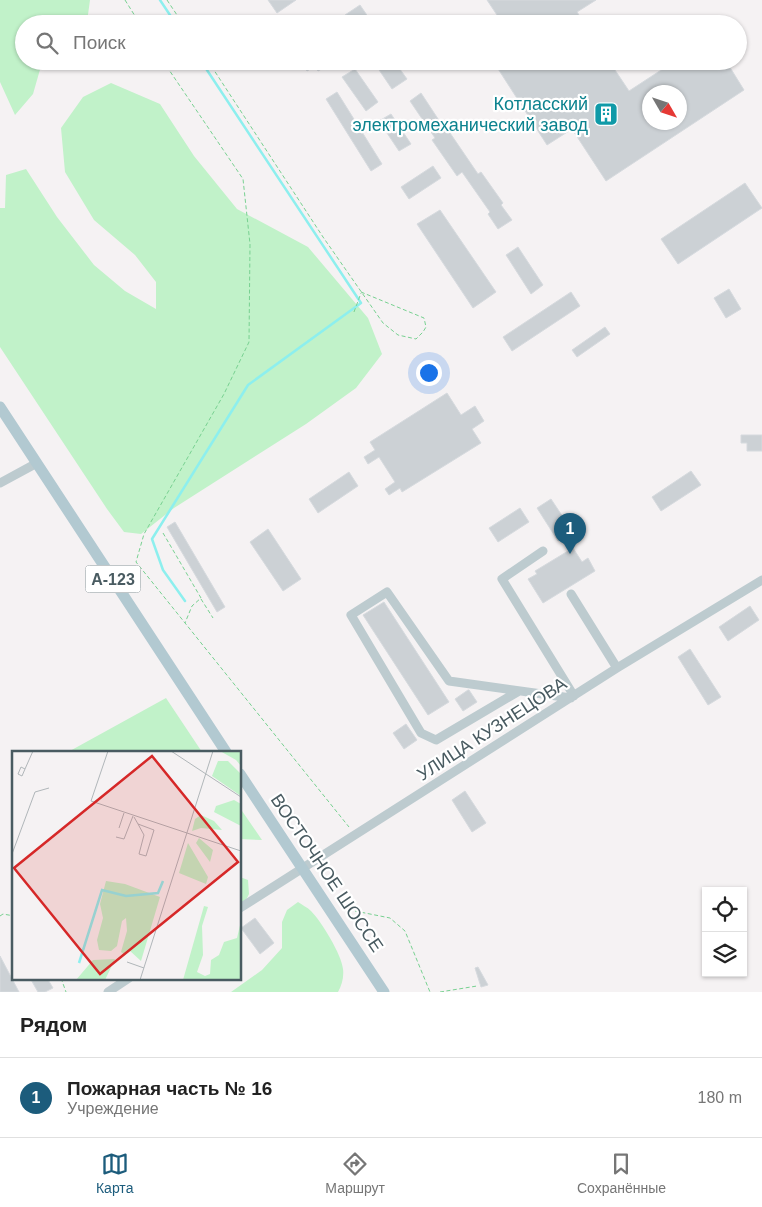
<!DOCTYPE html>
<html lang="ru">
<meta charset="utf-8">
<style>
body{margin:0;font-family:Helvetica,sans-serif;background:#f2f2f2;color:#222}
.controls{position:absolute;right:15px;bottom:15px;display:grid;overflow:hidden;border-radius:0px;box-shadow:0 1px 4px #0004}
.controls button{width:45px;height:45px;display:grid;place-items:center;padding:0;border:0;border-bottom:1px solid #e0e0e0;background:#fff;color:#222;font:25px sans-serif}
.compass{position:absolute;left:642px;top:85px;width:45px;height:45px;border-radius:50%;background:#fff;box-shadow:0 1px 4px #0004;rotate:129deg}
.you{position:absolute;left:428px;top:372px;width:18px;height:18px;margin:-12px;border:4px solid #fff;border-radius:50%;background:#1a73e8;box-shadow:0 0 0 8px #1a73e833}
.badge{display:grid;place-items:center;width:32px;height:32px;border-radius:50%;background:#1c5c7c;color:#fff;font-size:16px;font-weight:700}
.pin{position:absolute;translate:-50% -41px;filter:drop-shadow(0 1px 2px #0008)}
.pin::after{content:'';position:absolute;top:26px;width:18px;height:15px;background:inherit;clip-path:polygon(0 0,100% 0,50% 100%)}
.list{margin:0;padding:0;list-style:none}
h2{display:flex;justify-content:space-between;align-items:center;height:65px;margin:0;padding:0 20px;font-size:21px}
h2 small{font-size:16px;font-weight:400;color:#767676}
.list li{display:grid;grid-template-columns:32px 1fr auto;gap:15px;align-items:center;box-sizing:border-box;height:80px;padding:0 20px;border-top:1px solid #e0e0e0}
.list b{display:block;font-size:19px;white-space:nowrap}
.list p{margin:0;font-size:16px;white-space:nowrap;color:#767676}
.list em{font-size:16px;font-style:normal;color:#767676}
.icon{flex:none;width:28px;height:28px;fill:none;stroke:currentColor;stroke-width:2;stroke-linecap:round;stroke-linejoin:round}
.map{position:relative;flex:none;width:762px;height:992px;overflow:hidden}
.search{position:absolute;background:#fff;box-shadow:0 1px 4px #0004;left:15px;right:15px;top:15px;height:55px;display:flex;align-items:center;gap:12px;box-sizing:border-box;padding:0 18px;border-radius:28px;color:#767676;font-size:19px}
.sheet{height:145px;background:#fff}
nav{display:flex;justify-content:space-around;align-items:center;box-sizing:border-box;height:70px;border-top:1px solid #e0e0e0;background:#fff;font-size:14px;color:#767676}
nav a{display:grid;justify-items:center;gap:2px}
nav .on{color:#1c5c7c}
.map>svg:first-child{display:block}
.green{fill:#c1f2c9}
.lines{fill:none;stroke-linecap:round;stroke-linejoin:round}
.stream{stroke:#8defee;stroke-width:2.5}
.building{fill:#ccd1d5;stroke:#d6dade;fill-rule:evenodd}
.path{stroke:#78d191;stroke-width:1;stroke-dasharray:4 2.5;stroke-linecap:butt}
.minor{stroke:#bdcbcf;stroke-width:9}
.major{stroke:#b2c9d1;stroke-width:11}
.labels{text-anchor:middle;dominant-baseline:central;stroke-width:4.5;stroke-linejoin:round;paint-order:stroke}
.shield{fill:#fff;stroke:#808c90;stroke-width:1}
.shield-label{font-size:16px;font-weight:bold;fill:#495b61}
.culture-label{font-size:18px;fill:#0d838f;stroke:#fff;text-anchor:end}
.street-label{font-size:18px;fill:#495b61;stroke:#fff}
.inset-river{fill:none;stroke:#8defee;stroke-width:2.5}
.inset-road{fill:none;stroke:#b0b6b9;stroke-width:1}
.view{fill:#d62828;fill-opacity:0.15;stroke:#d62828;stroke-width:2.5}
.inset-edge{fill:none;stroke:#495b61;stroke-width:2.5}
</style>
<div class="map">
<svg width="762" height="992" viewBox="0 0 762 992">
<rect width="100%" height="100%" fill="#f5f2f3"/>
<path class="green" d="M0,0H90L87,22L85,24H24V61H46L41,66L33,94L15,115L0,82Z
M111,83L160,104L194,156L237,209L308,247L368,318L382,354L356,388L306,424L174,508L141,534L124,532L107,509L0,347V208H5L6,175L26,169L57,217L94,265L125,291L156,309V282L135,255L94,220L65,172L61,128L83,97Z
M166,698L202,752H68Z
M240,808L262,840L240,839Z
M240,877L248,880L249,894L243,906L240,907Z
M298,902C302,905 307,907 311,911C321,921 342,955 343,969C344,977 342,985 338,992H231L262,970L282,948V922L287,910Z"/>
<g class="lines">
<path class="stream" d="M160,0L176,24
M185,601L163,570L152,539L248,385L361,303L201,61"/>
</g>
<path class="building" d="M268,0H296L277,13Z
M487,0H596L577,12L585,24H503Z
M360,5L373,24H351L345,15Z
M301,61H323L322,62L325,67L318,71L315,66L307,71Z
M373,61H394L407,79L392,89Z
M493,61H609L629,91L675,61H726L744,90L606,181L572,129L547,145ZM650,92H680V122H650Z
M355,69L378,102L366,111L342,77Z
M337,92L382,164L371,171L326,99Z
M421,93L446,131L448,130L478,174L481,172L503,203L501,205L512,220L498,229L488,214L490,212L462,172L457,176L432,140L435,138L410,101Z
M391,114L411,144L399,151L379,121Z
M433,166L441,178L409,199L401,187Z
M745,183L762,208L678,264L661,239Z
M440,210L496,292L473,308L417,224Z
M518,247L543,285L531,294L506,255Z
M729,289L741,309L726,318L714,298Z
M571,292L580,306L512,351L503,337Z
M605,327L610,334L577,357L572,350Z
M447,393L461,415L475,406L484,421L472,429L481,443L402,492L400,488L389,495L385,489L395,482L379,457L368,464L364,457L375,450L370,442Z
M741,435H762V451H747V443H741Z
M691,471L701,485L661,511L652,497Z
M349,472L358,486L318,513L309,499Z
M551,499L573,532L558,541L537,508Z
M520,508L529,522L498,542L489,528Z
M175,522L225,607L217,612L167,527Z
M268,529L301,579L283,591L250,542Z
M573,548L582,562L588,558L595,571L543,603L528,579L537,574L535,571Z
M384,602L449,702L428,715L363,615Z
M750,606L759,620L728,641L719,627Z
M690,649L721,697L708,705L678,657Z
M468,690H469L477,702L463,711L455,699Z
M406,724L417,740L404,749L393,733Z
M465,791L486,823L472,832L452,800Z
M255,918L274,943L260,954L241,928Z
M0,956L19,992H0Z
M478,967L488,985L481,987L475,968Z
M30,978H47L53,988L45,992H38Z"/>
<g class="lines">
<path class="path" d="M125,0L140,24
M167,0L183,24
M163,61L243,179L250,244L249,342L224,394L144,534L136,562L349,827
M208,61L323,237L383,323L398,335L416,339L423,332L426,327L424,318L361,292
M354,312L361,293
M163,533L201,598L192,606L185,623
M201,599L213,618
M355,911L390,918L405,931L430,992
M0,916L3,914L14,916
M61,978L66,992
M440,992L477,986"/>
<path class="minor" d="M0,483L37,463
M543,551L502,579L574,696
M571,594L617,668
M519,691L436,740L421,733L351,615L387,592L449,681L571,698
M240,908L617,668L762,580
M108,992L129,978"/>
<path class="major" d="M0,407L226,752
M240,774L384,992"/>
</g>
<defs>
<g id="building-square" transform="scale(1.25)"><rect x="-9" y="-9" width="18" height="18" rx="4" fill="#0f9aa8" stroke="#fff"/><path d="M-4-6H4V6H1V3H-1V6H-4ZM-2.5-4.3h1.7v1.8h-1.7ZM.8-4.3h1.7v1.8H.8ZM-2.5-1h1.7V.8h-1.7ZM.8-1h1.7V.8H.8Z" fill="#fff"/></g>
</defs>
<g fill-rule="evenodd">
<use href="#building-square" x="606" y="114"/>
</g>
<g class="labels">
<rect class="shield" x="85.5" y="565.5" width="55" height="27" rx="4"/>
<g class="shield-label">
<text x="113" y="579">А-123</text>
</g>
<g class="culture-label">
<text x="588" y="104">Котласский<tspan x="588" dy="21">электромеханический завод</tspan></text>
</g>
<g class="street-label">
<text transform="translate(492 729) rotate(-33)">УЛИЦА КУЗНЕЦОВА</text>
<text transform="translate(327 873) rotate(56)">ВОСТОЧНОЕ ШОССЕ</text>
</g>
</g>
<g transform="translate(12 751)">
<rect width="229" height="229" fill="#f5f2f3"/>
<path d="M208,0H229V15L224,9ZM206,10H216L229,23V45L200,25ZM222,49L229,53V75L202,61L204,55ZM189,64L202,70L210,79L189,77L180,80L183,68ZM187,87L201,99L198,111L184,92ZM176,92L196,126L194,133L167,122ZM94,130L113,133L148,146L129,210L117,199L112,203L109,201L115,180L114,167L110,170L105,195L99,200L87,199L85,189L91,167L88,153ZM192,155L196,156L190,175L191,204L185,221L193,225L198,223L199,209L207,204L212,191L225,187L229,170V229H171ZM103,208L93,229H64L81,209Z" fill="#c1f2c9"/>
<path class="inset-river" d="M67,212L90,139L114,145L146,142L151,130"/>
<path class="inset-road" d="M96,0L79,50L229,100M159,0L229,46M13,18L9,16L6,23L10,25L13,18L21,0M122,66L126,73L132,84L127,103L134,105L142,79L126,73M107,77L112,62M104,86L112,88L121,65M0,103L23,41L37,37M115,211L132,217M128,229L201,0"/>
<path class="view" d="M140,5L226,111L88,223L2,117Z"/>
<rect width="229" height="229" class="inset-edge"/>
</g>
</svg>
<div class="controls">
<button><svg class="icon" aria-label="locate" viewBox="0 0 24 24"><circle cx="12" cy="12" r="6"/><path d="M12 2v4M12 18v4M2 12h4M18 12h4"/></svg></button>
<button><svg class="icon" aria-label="layers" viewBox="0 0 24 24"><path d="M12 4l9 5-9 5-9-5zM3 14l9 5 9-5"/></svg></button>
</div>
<svg class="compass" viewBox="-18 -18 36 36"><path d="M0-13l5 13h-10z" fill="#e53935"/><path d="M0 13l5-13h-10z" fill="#767676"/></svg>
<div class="you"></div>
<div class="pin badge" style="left:570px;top:554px">1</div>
<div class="search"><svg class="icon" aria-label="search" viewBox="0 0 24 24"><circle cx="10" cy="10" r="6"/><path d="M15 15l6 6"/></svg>Поиск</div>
</div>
<section class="sheet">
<h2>Рядом<small></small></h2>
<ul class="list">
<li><span class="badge">1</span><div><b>Пожарная часть № 16</b><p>Учреждение</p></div><em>180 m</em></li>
</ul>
</section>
<nav>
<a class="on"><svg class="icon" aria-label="map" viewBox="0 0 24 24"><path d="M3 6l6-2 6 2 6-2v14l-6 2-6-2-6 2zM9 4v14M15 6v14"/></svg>Карта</a>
<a><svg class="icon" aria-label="directions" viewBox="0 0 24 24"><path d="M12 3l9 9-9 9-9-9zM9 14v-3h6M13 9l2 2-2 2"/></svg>Маршрут</a>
<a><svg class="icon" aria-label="saved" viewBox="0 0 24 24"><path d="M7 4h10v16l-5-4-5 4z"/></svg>Сохранённые</a>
</nav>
